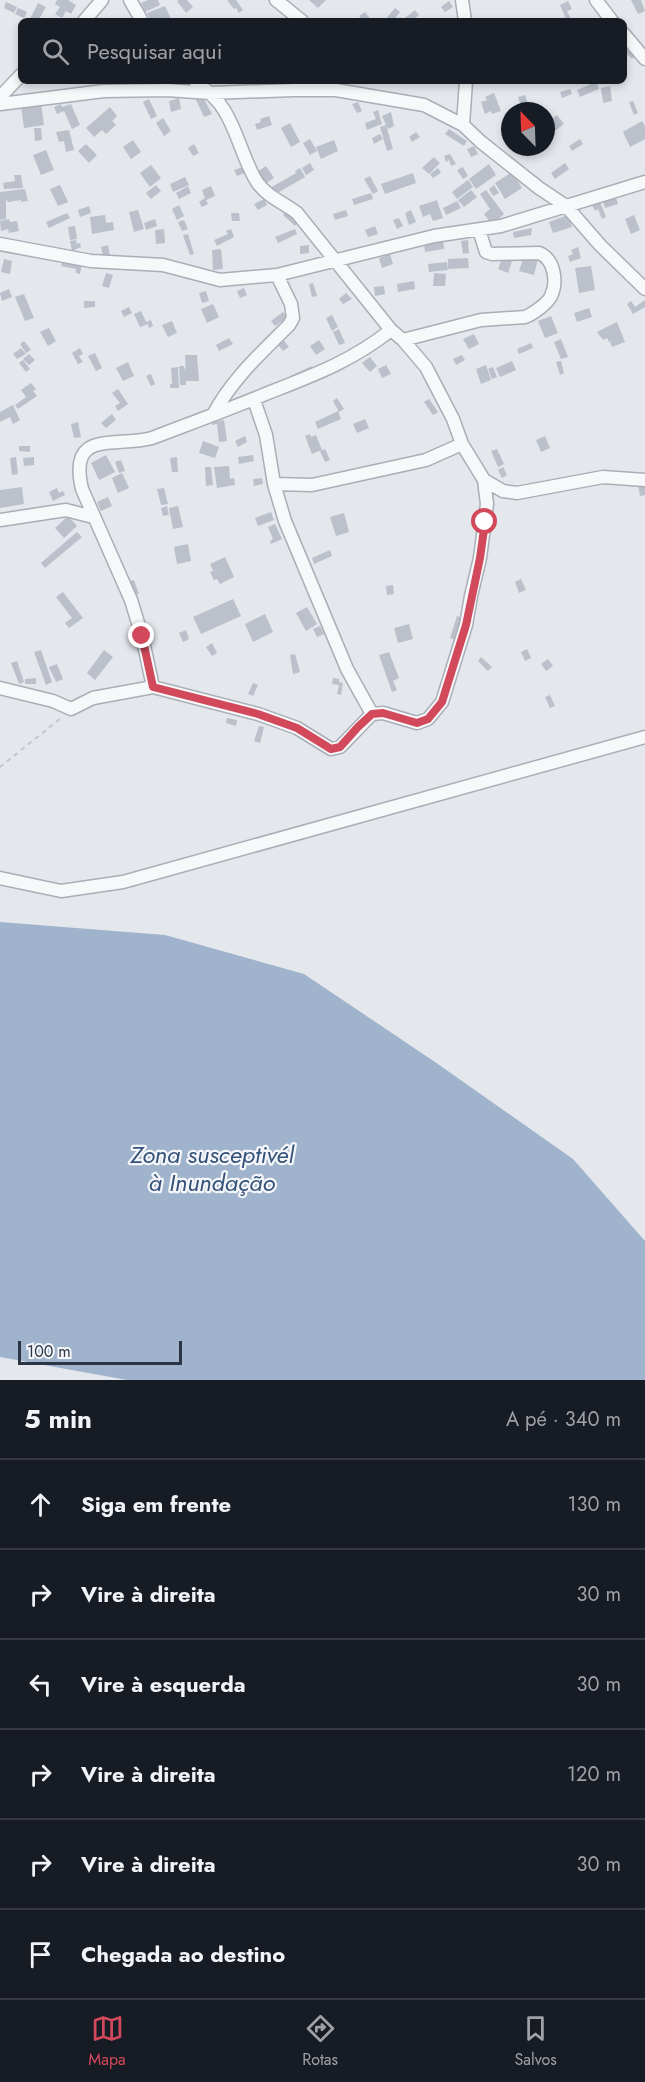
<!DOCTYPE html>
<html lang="pt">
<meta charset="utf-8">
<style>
body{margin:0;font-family:Jost,sans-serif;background:#20242c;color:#f1f3f6}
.compass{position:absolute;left:501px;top:102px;width:54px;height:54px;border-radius:50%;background:#171b24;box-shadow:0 3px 9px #0003;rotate:337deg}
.scale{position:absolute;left:18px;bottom:15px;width:164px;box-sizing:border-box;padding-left:6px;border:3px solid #2b3445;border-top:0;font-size:16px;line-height:21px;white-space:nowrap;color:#2b3445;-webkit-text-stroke:4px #f4f6f9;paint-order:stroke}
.stop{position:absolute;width:18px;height:18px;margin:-14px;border:4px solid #d1495b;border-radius:50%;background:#fff}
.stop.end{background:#d1495b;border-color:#fff;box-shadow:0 2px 6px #0008}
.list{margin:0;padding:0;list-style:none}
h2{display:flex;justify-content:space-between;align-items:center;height:78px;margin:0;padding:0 24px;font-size:26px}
h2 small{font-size:20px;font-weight:400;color:#9ea1a6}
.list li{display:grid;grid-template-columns:39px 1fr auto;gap:18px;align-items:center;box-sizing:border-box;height:90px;padding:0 24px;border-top:2px solid #363941}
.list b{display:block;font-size:22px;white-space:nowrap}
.list em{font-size:20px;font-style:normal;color:#9ea1a6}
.icon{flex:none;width:33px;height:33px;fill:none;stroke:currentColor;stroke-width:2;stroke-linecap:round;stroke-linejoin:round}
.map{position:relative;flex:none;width:645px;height:1380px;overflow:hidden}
.search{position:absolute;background:#171b24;box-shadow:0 3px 9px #0003;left:18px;right:18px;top:18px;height:66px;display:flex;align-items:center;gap:15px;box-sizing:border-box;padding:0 21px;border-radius:9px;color:#9ea1a6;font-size:22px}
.sheet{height:618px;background:#171b24}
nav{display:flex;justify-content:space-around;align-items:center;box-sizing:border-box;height:84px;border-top:2px solid #363941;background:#171b24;font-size:16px;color:#9ea1a6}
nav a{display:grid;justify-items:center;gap:3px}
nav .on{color:#d1495b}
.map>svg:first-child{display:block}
.water{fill:#9fb4cc}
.building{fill:#bbc0ca}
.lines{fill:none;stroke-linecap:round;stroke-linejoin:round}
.street-casing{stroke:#a9aeb7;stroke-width:15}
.path{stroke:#c2c5cb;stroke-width:2;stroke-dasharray:4.5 4.5;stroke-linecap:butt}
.street{stroke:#f7f8fa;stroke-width:12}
.route{stroke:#d1495b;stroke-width:8}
.labels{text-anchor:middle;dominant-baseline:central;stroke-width:4.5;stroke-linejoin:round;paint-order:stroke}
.water-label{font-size:24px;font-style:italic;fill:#34527a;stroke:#f4f6f9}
</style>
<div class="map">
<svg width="645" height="1380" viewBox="0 0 645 1380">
<rect width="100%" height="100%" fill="#e4e7ec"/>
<path class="water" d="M0,922L165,935L304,974L435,1062L573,1159L645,1241V1380H127L0,1357Z"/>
<path class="building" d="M57,0H68L76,5L71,14L66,11L62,18L55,14L60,7L55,4Z
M148,0H158L160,5L145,12L141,3Z
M179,0H187L193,7L186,13L177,1Z
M227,0H236L243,10L239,13L236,8L234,9Z
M309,0H326L318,8Z
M631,0H641L645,11L638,14Z
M449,1L453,7L445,12L441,7Z
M568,1L572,9L567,11L572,21H567L560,5Z
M6,2L17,7L14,13L4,8Z
M38,3L46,7L38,21H29Z
M165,6L172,21H151L147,13Z
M18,8L27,12L24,18L15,14Z
M395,8L400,12L393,21H384Z
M415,10L419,15L411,21H401Z
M365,12L372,21H363L359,16Z
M624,44L635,56L632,59L624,51Z
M596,82L599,89L580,97L577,90Z
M610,86L612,101L603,103L601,88Z
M570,89L572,94L562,98L560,92Z
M494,93L501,111L492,114L491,111L485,114L481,102L487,100L485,97Z
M525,95L529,107L522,109L518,97Z
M203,97L212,114L204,117L196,100Z
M179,98L181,109L171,112L169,101Z
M149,99L157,116L151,119L143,102Z
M633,101L638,113L634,115L629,102Z
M358,102L362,111L357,113L352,104Z
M41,103L44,125L24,128L21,106Z
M61,104L62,107L71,104L80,125L72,129L64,111L57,114L54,107Z
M110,107L117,116L112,121L116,125L106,134L102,130L94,137L86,128Z
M378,110L382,124L367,130L365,123L376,119L373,112Z
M391,112L394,126L388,129L382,116Z
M557,115L564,124L552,133L546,123Z
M269,116L272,125L257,130L255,124L261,122L260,119Z
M163,118L171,131L164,136L156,123Z
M642,121L645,126V139L630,147L623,132Z
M290,123L300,142L291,147L281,128Z
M386,125L393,149L387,151L380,127Z
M34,128H41L42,140L35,141Z
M449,129L467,141L464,146L445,134Z
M69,130L74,150L66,152L64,141L59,142L56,132Z
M416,132L420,137L412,142L409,137Z
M380,134L383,139L374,144L372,138Z
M310,139L317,151L310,155L303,143Z
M580,139L583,144L572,151L569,146Z
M133,140L141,152L131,159L123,147Z
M334,140L338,151L321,159L316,147Z
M86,144L97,155L89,163L78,151Z
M194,144L199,153L193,156L188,148Z
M474,146L478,154L471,157L467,149Z
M46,150L54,170L41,175L33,155Z
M450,154L456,164L451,166L449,160L446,162L444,156Z
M434,157L440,163L429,174L422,168Z
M310,163L314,170L306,175L302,168Z
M565,163L569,169L555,179L551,173Z
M489,164L496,175L476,189L469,179Z
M151,165L161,178L150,187L140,173Z
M245,166L247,172L237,176L234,170Z
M266,166L274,178L265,184L257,172Z
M463,167L468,176L463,179L457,170Z
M300,168L305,177L274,195L270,188L296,173L295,171Z
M438,168L441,173L433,178L430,174Z
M512,172L522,188L505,199L495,183Z
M413,173L416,183L385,194L381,184Z
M14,175H21L23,188L4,189L3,183L15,181Z
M370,176L378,191L373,194L364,179Z
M185,177L189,185L173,192L170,184Z
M468,180L473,187L457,199L452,192Z
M60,185L68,202L58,206L50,189Z
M156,185L161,191L151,199L146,193Z
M494,185L499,193L493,196L489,189Z
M188,186L191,193L179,199L176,193Z
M211,186L215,196L206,200L208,204L202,207L199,202L205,198L202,190Z
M25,189L28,201L21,202V200L8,202L6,199V219L0,220V192Z
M471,190L477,197L464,207L458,200Z
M486,190L504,214L492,225L484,214L490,209L480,194Z
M371,193L373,199L354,205L352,199Z
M616,197L618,204L605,208L603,202Z
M264,199L267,205L258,210L254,204Z
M437,200L443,218L433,221L430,214L423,217L419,206Z
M457,201L461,208L446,215L443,208Z
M600,202L606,217L602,219L598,209L595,211L592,205Z
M179,205L184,216L177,220L172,209Z
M89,206L91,213L80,217L78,210Z
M138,210L144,229L134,232L129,212Z
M346,210L348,216L335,220L333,214Z
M411,210L416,222L409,225L405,213Z
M286,211L298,222L295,226L283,215Z
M67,213L70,218L49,228L46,222Z
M231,213H239L240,221H232Z
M105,215L106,223L113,222L114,230L92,234L90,217Z
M568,215L572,227L553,233L549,222Z
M634,215L640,230L631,234L625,219Z
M399,218L403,226L397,229L393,220Z
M9,219L10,222L17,221L19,231L9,233L8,229L1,231L0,221Z
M155,219L157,226L146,230L144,223Z
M184,220L188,229L182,231L178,222Z
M75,226L77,239L70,240L68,227Z
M375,226L378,234L368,237L365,230Z
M532,228L531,235L514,238L513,232Z
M164,229L165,243L156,244L155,230Z
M231,229L234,237L217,246L214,240L228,234L226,231Z
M295,229L297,234L278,243L275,237Z
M188,234L194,254L190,255L183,235Z
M443,239L444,249L425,252L424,243Z
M76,240L77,244L80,243L81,247L72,251L70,241Z
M468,240L469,253L463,254L461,241Z
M108,245L110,256L103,257L101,247Z
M309,245V253L300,254V246Z
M578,247L581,258L570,262L568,256L573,254L571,250Z
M221,249L223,269L213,270L212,250Z
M390,254L393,264L382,268L379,258Z
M504,254L513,258L508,273L498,269Z
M524,256L538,259L534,275L519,271Z
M468,258L469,268L448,269V259Z
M4,259L12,261L10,274L1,272Z
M63,260L82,264L80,274L76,273V269L61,266Z
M447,262L448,270L429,272L428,264Z
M591,266L595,290L579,293L575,268Z
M106,273L113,275L109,288L102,286Z
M434,273L446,274L445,286H433Z
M414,281L415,289L398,292L397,284Z
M313,283L317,296L312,297L309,284Z
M384,286L385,294L375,296L374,287Z
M244,288L247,295L240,298L237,291Z
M9,289L12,297L2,301L0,293Z
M206,291L209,301L202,303L199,293Z
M346,293L352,299L343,304L339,299Z
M24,294L34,318L25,321L15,297Z
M645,300V307L633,314L627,304L631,301L635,307Z
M84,301H95V307L84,308Z
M213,304L219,317L207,323L201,309Z
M129,307L132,313L124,317L121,311Z
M589,308L592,317L577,322L574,313Z
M141,311L146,322L151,320L153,326L149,328L148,324L140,327L134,314Z
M283,312L287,318L275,326L271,321Z
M332,315L338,327L332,331L326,318Z
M551,316L558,333L545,338L538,321Z
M172,321L177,333L168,337L162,325Z
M617,322L625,342L612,347L610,342L617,338L609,342L607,338L603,340L597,332Z
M49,328L56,341L48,346L40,332Z
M339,329L345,343L339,345L333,332Z
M474,334L479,344L469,349L463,339Z
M281,337L289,347L283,351L275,341Z
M229,338L233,344L219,351L216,345Z
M561,339L568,357L561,359L554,342Z
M319,340L325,349L316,355L310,346Z
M24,341L31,350L26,353L20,344Z
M531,343L533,348L519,354L517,349Z
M21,348L26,354L17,359L13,354Z
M80,348L83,354L79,356L83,362L78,364L72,353Z
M95,353L102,368L96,371L88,356Z
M29,354L35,360L29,365L23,359Z
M185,355H197L199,381H186V385H180L179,366H184L186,372Z
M462,355L465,360L456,365L453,359Z
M370,357L377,366L370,372L362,363Z
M23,360L30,369L26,372L19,363Z
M512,361L516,370L500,377L496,368Z
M561,361L564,373L560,375L556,362Z
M128,362L134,376L123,381L116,368Z
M386,365L391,374L382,378L378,369Z
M486,365L491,380L481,384L476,369Z
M312,366L314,371L292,380L290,376Z
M178,367L179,388H170V384H172L171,368Z
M493,367L497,377L492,379L488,369Z
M151,374L155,384L151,386L146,376Z
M31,383L36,389L33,391L37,396L18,409L15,405L26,397L21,390Z
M118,389L128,404L118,411L115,406L120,403L112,393Z
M337,398L344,409L339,412L333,401Z
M429,399L438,412L433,415L424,402Z
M13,405L20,420L13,424L10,417L0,422V412Z
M338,411L341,419L318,429L315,422Z
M112,414L116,420L106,428L101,423Z
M365,419L369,428L357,433L353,424Z
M224,420L227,441L219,442L217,424L212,425V422Z
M78,422L81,437L74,438L71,424Z
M310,434L311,437L316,435L322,450L312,454L305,436Z
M245,436L247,442L238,447L235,441Z
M545,436L550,448L541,452L536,440Z
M203,441L219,447L215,458L199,453Z
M19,446H30V452L19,451Z
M325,449L330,460L325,462L320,451Z
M497,449L504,464L498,467L491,451Z
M106,455L115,472L99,480L91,463Z
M253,455L254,461L239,464L238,457Z
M16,457L18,474L12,475L10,458Z
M34,457V465L24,466L23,458Z
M177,457L178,472H172L170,458Z
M121,460L125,471L119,473L115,462Z
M229,466L230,479L234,478L235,485L217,488L214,467Z
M205,467H211L213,485L206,486Z
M503,467L507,475L502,478L498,470Z
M122,473L129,488L118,493L112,478Z
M262,478L263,484L254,486L253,479Z
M645,482V495L640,496L638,484Z
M22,487L24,504L0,508V490Z
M57,488L59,493L63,491L65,495L53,501L49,492Z
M164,488L168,504L161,505L157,489Z
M108,497L112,506L101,511L97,502Z
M167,506L169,515L163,516L161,508Z
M178,506L183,527L173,529L169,508Z
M271,512L274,520L258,526L255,518Z
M344,513L349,532L336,536L330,517Z
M68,516L77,526L64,538L55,528Z
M275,524L282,539L271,544L270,541L273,539L268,527Z
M77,532L82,537L45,568L41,563Z
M188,544L191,561L177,564L174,547Z
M330,550L332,556L314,564L312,558Z
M225,557L234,577L220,584L217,579L214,580L210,572L213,571L210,564Z
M521,579L526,590L519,593L515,582Z
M134,580L139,594L135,595L130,581Z
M393,585L394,594L387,595L386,586Z
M63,592L83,618L69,628L65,623L72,618L56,597Z
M233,599L241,616L201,634L193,617Z
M307,607L317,624L306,631L296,613Z
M265,614L273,632L253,642L245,624Z
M457,616L462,618L455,640L450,638Z
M409,624L413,639L398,643L394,628Z
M320,626L324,634L317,637L313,629Z
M186,630L189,639L183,642L179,633Z
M212,643L217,653L212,656L206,647Z
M527,649L531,658L525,661L521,652Z
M41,650L52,682L46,685L34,652Z
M104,650L113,657L95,680L87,673Z
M389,652L399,678L393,681L397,690L392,692L379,655Z
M295,654L300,672L293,674L290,655Z
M481,657L492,667L488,671L478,661Z
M548,659L553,666L546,671L541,664Z
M17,661L24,682L19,684L11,663Z
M57,664L63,679L56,682L49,667Z
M36,678V684H25V679Z
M333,678L339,679V682L343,683L341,695L337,694L339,685L332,684Z
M253,683L258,685L253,696L248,694Z
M550,695L555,706L550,708L545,697Z
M227,718L237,720L236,726L226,723Z
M259,726L264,727L260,743L254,741Z"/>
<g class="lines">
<g class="street-casing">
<path id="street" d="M130,0L142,21
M276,0L302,21
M462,0L465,21
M596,0L612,21
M84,21L102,0
M624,34L645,59
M0,97L21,75
M0,104L104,91L167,90L210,93L294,90H336L424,105L463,125L481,142L539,188L566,206L600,245L645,289
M463,125L466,81
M0,244L91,261L163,265L220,280L277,275L434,236L501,226L645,182
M403,340L481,320L525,317C533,314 548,303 551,296C558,281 554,259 539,253L492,254L486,252L479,230
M254,400L266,435L274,484L285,521L347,669L372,714
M213,415C232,379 261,353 289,325L293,318L291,304L277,275
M484,480L503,491L517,493L603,477L645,480
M274,484L312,485L426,460L462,444
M0,520L66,510L93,517
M153,687L142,636L131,600L82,489C68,429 113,448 152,438C191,423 230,409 268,393C314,375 352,361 391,330
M0,688L53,701L71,709L93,698L153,687L258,714L297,728L331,749L340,747L372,714L383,713L417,723L428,719L442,702L466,625L471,596L480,558L487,504L484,480L462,444L453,419L426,367L403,340L391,330L297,213C283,202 267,197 257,182C243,160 238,132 224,110C217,98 206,90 195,81
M0,878L61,891L123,882L645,737"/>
</g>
<path class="path" d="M0,767L61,718"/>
<use href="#street" class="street"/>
</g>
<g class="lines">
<path class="route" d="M142,636L153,687L258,714L297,728L331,749L340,747L358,727L372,714L383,713L417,723L428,719L442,702L466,625L480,558L485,522"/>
</g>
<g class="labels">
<g class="water-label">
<text x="212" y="1154">Zona susceptivél<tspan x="212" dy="28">à Inundação</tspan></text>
</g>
</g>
</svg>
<svg class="compass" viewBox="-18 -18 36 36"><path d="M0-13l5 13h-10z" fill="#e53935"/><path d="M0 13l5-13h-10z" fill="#9ea1a6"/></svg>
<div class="scale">100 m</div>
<div class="stop" style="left:485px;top:522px"></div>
<div class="stop end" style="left:142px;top:636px"></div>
<div class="search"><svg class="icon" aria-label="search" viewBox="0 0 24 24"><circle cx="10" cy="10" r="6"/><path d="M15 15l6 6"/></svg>Pesquisar aqui</div>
</div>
<section class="sheet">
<h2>5 min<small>A pé · 340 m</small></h2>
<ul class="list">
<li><svg class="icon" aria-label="ahead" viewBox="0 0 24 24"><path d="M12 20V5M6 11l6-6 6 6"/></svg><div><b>Siga em frente</b></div><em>130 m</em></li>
<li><svg class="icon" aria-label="right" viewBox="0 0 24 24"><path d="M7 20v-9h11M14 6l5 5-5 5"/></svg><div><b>Vire à direita</b></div><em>30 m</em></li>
<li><svg class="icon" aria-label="left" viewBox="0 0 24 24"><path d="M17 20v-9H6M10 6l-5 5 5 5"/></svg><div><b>Vire à esquerda</b></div><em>30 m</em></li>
<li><svg class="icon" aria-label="right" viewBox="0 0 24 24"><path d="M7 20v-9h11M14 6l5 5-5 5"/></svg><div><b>Vire à direita</b></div><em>120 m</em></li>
<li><svg class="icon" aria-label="right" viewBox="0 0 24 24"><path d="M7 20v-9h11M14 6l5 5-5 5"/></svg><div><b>Vire à direita</b></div><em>30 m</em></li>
<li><svg class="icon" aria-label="arrive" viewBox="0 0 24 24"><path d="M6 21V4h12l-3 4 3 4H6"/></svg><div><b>Chegada ao destino</b></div></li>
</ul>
</section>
<nav>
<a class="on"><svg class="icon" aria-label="map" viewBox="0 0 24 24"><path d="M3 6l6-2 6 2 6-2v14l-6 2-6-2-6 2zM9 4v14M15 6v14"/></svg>Mapa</a>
<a><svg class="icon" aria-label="directions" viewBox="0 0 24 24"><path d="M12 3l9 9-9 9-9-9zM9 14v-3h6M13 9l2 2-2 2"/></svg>Rotas</a>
<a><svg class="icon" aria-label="saved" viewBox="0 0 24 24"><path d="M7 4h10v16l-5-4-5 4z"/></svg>Salvos</a>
</nav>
